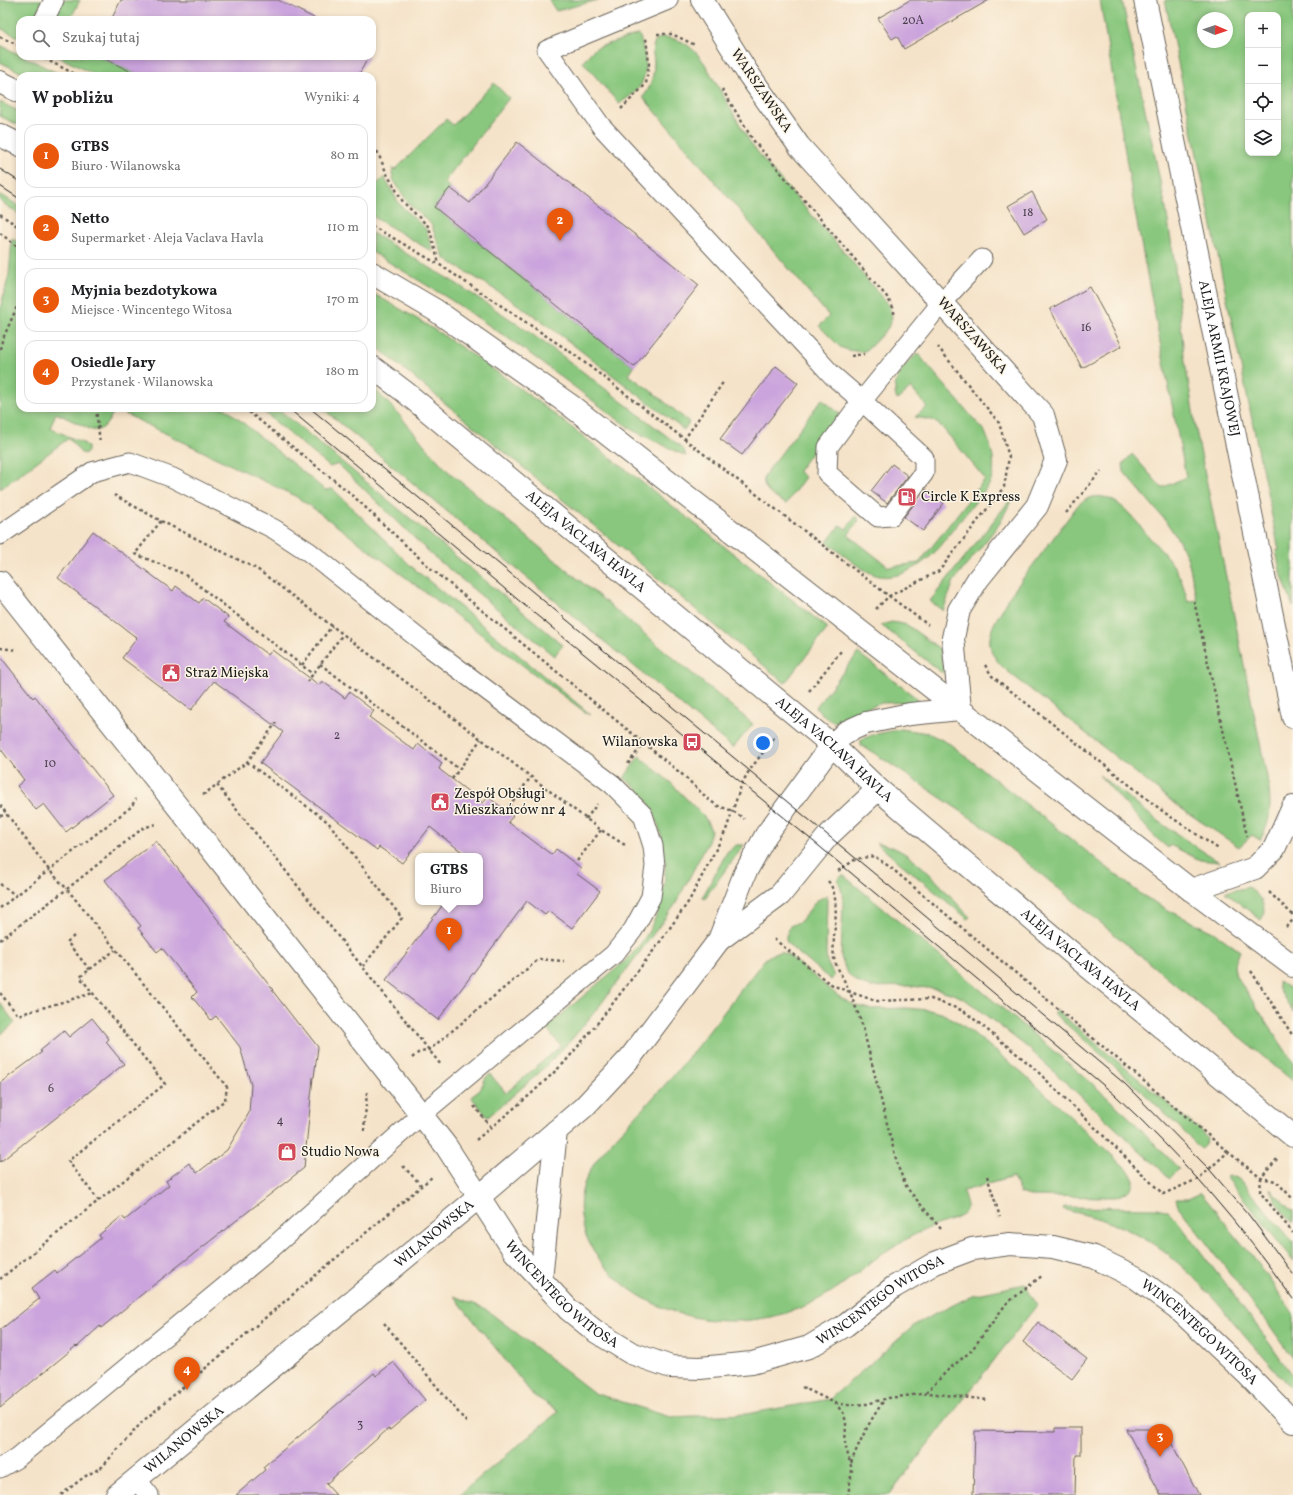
<!DOCTYPE html>
<html lang="pl">
<meta charset="utf-8">
<style>
body{margin:0;font-family:Vollkorn,serif;background:#f6f6f6;color:#202124}
.controls{position:absolute;right:12px;top:12px;display:grid;overflow:hidden;border-radius:8px;box-shadow:0 2px 6px #0003}
.controls button{width:36px;height:36px;display:grid;place-items:center;padding:0;border:0;border-bottom:1px solid #e0e0e0;background:#fff;color:#202124;font:20px sans-serif}
.compass{position:absolute;left:1197px;top:12px;width:36px;height:36px;border-radius:50%;background:#fff;box-shadow:0 2px 6px #0003;rotate:92deg}
.you{position:absolute;left:763px;top:743px;width:14px;height:14px;margin:-10px;border:3px solid #fff;border-radius:50%;background:#1a73e8;box-shadow:0 0 0 6px #1a73e833}
.badge{display:grid;place-items:center;width:26px;height:26px;border-radius:50%;background:#ea580c;color:#fff;font-size:13px;font-weight:700}
.pin{position:absolute;translate:-50% -33px;filter:drop-shadow(0 1px 2px #0008)}
.pin::after{content:'';position:absolute;top:21px;width:14px;height:12px;background:inherit;clip-path:polygon(0 0,100% 0,50% 100%)}
.popup{position:absolute;left:415px;top:853px;width:68px;height:52px;box-sizing:border-box;display:grid;place-content:center;border-radius:8px;background:#fff;filter:drop-shadow(0 1px 3px #0005);font-size:13px;white-space:nowrap;color:#757577}
.popup b{font-size:15px;color:#202124}
.popup::after{content:'';position:absolute;left:50%;top:100%;margin-left:-8px;border:8px solid transparent;border-top-color:#fff}
.list{margin:0;padding:0;list-style:none}
h2{display:flex;justify-content:space-between;align-items:center;height:52px;margin:0;padding:0 16px;font-size:17px}
h2 small{font-size:13px;font-weight:400;color:#757577}
.list li{display:grid;grid-template-columns:26px 1fr auto;gap:12px;align-items:center;box-sizing:border-box;height:64px;margin:0 8px 8px;padding:0 8px;border:1px solid #e0e0e0;border-radius:12px}
.list b{display:block;font-size:15px;white-space:nowrap}
.list p{margin:0;font-size:13px;white-space:nowrap;color:#757577}
.list em{font-size:13px;font-style:normal;color:#757577}
.icon{flex:none;width:22px;height:22px;fill:none;stroke:currentColor;stroke-width:2;stroke-linecap:round;stroke-linejoin:round}
.map{position:relative;flex:none;width:1293px;height:1495px;overflow:hidden}
.search{position:absolute;background:#fff;box-shadow:0 2px 6px #0003;left:16px;top:16px;width:360px;height:44px;display:flex;align-items:center;gap:10px;box-sizing:border-box;padding:0 14px;border-radius:12px;color:#757577;font-size:15px}
.panel{position:absolute;background:#fff;box-shadow:0 2px 6px #0003;left:16px;top:72px;width:360px;height:340px;border-radius:12px}
.map>svg:first-child{display:block}
.green{fill:#89c77e;stroke:#52724d;fill-rule:evenodd}
.building{fill:#cba4dd}
.lines{fill:none;stroke-linecap:round;stroke-linejoin:round}
.service-casing{stroke:#686259;stroke-width:21}
.minor-casing{stroke:#686259;stroke-width:24}
.tertiary-casing{stroke:#686259;stroke-width:24}
.secondary-casing{stroke:#686259;stroke-width:24}
.primary-casing{stroke:#686259;stroke-width:24}
.path{stroke:#686259;stroke-width:2.5;stroke-dasharray:3 3;stroke-linecap:butt}
.service{stroke:#fff;stroke-width:19}
.minor{stroke:#fff;stroke-width:22}
.tertiary{stroke:#fff;stroke-width:22}
.secondary{stroke:#fff;stroke-width:22}
.primary{stroke:#fff;stroke-width:22}
.tram{stroke:#1c1c1c;stroke-width:1}
.labels{text-anchor:middle;dominant-baseline:central;stroke-width:3;stroke-linejoin:round;paint-order:stroke}
.number-label{font-size:12px;fill:#483e4c}
.street-label{font-size:14px;fill:#1c1c1c;stroke:#fcf5e5}
.poi-label{font-size:14px;fill:#1c1c1c;stroke:#fcf5e5;text-anchor:start}
</style>
<div class="map">
<svg width="1293" height="1495" viewBox="0 0 1293 1495">
<rect width="100%" height="100%" fill="#fcf5e5"/>
<filter id="ink" filterUnits="userSpaceOnUse"><feTurbulence type="fractalNoise" baseFrequency=".025" numOctaves="2"/><feDisplacementMap in="SourceGraphic" scale="8" xChannelSelector="R" yChannelSelector="G"/><feConvolveMatrix kernelMatrix="1 2 1 2 8 2 1 2 1" color-interpolation-filters="sRGB"/></filter>
<filter id="wash" filterUnits="userSpaceOnUse"><feTurbulence type="fractalNoise" baseFrequency=".012" numOctaves="4" result="noise"/><feDisplacementMap in="SourceGraphic" scale="16" xChannelSelector="R" yChannelSelector="G"/><feGaussianBlur stdDeviation="0.9" result="paint"/><feColorMatrix in="noise" values="0 0 0 0 0 0 0 0 0 0 0 0 0 0 0 0 0 1.4 0 .05"/><feComposite in="paint" operator="in"/></filter>
<g filter="url(#wash)">
<rect width="100%" height="100%" fill="#f5e3c9"/>
<path class="green" d="M0,0H43L33,20H20V38L0,28Z
M63,0H80L70,20H54Z
M549,0H598L556,11Z
M1100,0H1122L1166,209L1174,259L1184,355L1196,430L1268,782C1271,804 1272,821 1260,840L1252,835L1239,847L1179,807L1006,670C979,646 990,628 1007,602L1006,601L1078,505C1107,480 1132,516 1149,537C1158,547 1169,558 1176,570C1182,580 1185,591 1188,602L1197,600L1188,559L1179,541L1165,520L1124,472L1123,464L1132,454L1162,488L1186,477L1135,212Z
M1165,0H1293V607L1280,570L1276,551L1279,550ZM1248,15H1278V153H1248ZM1203,18H1227V42H1203Z
M639,34C644,50 650,70 640,86C635,93 626,99 619,104L583,62L592,51L596,48Z
M664,37C683,39 694,48 705,64L750,142L770,168L845,253L889,306L892,317L888,328L868,349L862,352L848,350L840,347L819,326L829,316L643,97C651,88 654,75 654,63C654,57 651,50 654,44C656,39 659,38 664,37Z
M0,45L20,55V56H23L63,76H28L0,62Z
M57,56H99L140,76H97Z
M494,83L509,98L444,182L450,188L434,207L634,367L629,375L655,394L689,422L684,430L542,321L505,296L444,258L431,224L409,204L402,193L393,179L392,174L393,168L395,170L446,119L453,125Z
M0,102L20,112V126L0,116Z
M384,177L400,205L426,229L433,252L372,216V189Z
M0,194L20,207V215L0,201Z
M372,233L457,284L516,323L557,352L680,446L684,450L686,456L632,430L521,347L451,300L372,252Z
M12,238L20,244V408H225L325,490L333,489L412,567L590,714L589,715L313,508L295,496L115,409C109,419 106,432 92,430L56,413L50,428L85,444L88,447V451L86,454L81,453L69,438L0,489V309L9,275Z
M372,293C459,340 538,401 616,462C687,517 757,572 828,628L785,683L372,343Z
M918,354L985,432C992,449 998,468 989,485L934,553C920,567 893,583 873,574C856,567 842,553 827,542L840,525L846,529L856,516L859,520L848,535L889,567L919,563L985,479L941,426L932,420L915,417L927,407L911,388L897,400C890,383 903,363 918,354Z
M372,387C401,413 422,445 449,472L753,724L733,748L322,408H372Z
M822,399L840,414L798,471L805,477L786,504C775,497 761,492 764,476Z
M259,408H277L563,645L554,656L432,555L338,464L330,467Z
M1014,495L1000,523L954,581L943,611L930,601Z
M892,622L907,625L940,649L944,672H941L881,625Z
M858,653L915,697L917,700L916,702L882,703L860,710L836,722L831,721L815,708Z
M901,729L928,733L950,744L1142,895L1170,911L1215,933L1240,951L1234,966L1236,976L1293,1062V1081L980,824L874,753L860,745L861,740L872,735Z
M639,756L670,782L705,818L711,830L708,842L675,905L598,1008L571,1040L538,1074L488,1117L471,1097L480,1090L486,1077L490,1074L506,1093L561,1046L546,1028C562,1014 579,1000 595,986C608,975 622,965 634,952C660,922 670,883 663,844C656,812 650,798 624,778Z
M1099,775L1159,822L1219,862L1200,860L1170,845L1168,848L1155,837Z
M876,843C915,847 944,892 970,917L968,919Z
M736,845H744L704,899L703,896L727,852Z
M843,875L1087,1079L1133,1121L1179,1169L1170,1178L1027,1047L966,1000L954,994L936,989L910,986L870,987L861,984L853,979L846,971L841,957L843,903L842,892L838,879Z
M1249,887C1259,896 1269,906 1261,920L1225,892Z
M827,895L826,953L827,962L834,976L831,980L792,948L786,941V936L790,926L801,921L816,901Z
M781,952L788,955L841,998L856,1006L872,1009L905,1008L929,1010L941,1013L955,1020L973,1033L1024,1074L1129,1171C1139,1185 1129,1192 1116,1197L1030,1196L1020,1193L1013,1177L963,1191C965,1200 971,1208 962,1215C954,1220 945,1222 936,1225C921,1231 905,1239 891,1248C867,1263 847,1284 821,1298C755,1335 666,1328 611,1273C588,1249 573,1217 584,1184C593,1159 613,1140 630,1122C645,1107 659,1091 673,1076C705,1038 734,998 765,959L774,953Z
M1278,981L1293,990V1012L1279,990Z
M0,1003L15,1023L0,1035Z
M1056,1010L1202,1132L1207,1139L1205,1145L1201,1149C1154,1101 1105,1057 1053,1013Z
M1228,1176L1237,1178L1244,1184L1293,1242V1261L1262,1221L1226,1177Z
M1270,1189L1293,1211V1223L1277,1204Z
M1201,1193L1260,1266L1293,1313V1358L1265,1319L1178,1206L1176,1199H1188Z
M1063,1207L1158,1208L1167,1211L1179,1223L1260,1330L1293,1377V1391C1276,1371 1258,1351 1241,1331C1210,1294 1178,1255 1134,1233C1111,1221 1087,1215 1062,1209Z
M1025,1284L1037,1305L889,1495H459L559,1411L533,1395L454,1296L484,1308L594,1393L670,1417L747,1414L830,1399L916,1324L973,1295Z"/>
<g id="blocks">
<path class="building" d="M121,0H278L318,20H111Z
M910,0H989L904,49L897,36L892,39L878,18Z
M99,56H369L358,76H140Z
M517,142L699,285L634,367L434,207L450,188L470,203Z
M1032,192L1047,219L1024,233L1008,206Z
M1090,287L1122,346L1082,368L1050,309Z
M776,366L798,383L742,455L720,439Z
M892,464L908,476L887,503L871,491Z
M926,489L944,503L923,531L904,517Z
M93,531L173,591L176,586L199,603L203,598L228,617L224,622L268,655L272,650L319,685L322,681L345,698L349,692L374,711L369,717L414,750L418,744L442,763L439,769L483,803L488,797L513,816L508,822L552,855L556,849L581,868L577,874L600,891L572,928L549,911L545,915L527,901L438,1020L386,980L445,902H480V856H467L430,827L402,863L379,847L377,850L260,763L283,732L214,681L191,710L122,658L137,638L58,578Z
M0,656L33,698L35,696L113,795L66,832L44,804L36,810L17,786L24,780L0,748Z
M156,841L273,990H272L299,1025L300,1024L318,1047L314,1077H313L304,1168L146,1291L101,1328L100,1326L77,1347L76,1346L0,1408V1330L39,1299L32,1288L55,1270L57,1273L101,1238L99,1235L122,1216L125,1220L169,1185L166,1181L189,1163L197,1173L227,1150L249,1113L251,1085L240,1047L216,1016L211,1020L192,997L197,992L162,948L157,952L138,928L141,926L105,880Z
M92,1018L109,1039L106,1042L124,1064L0,1162V1083L42,1052L40,1051L64,1031L69,1037Z
M1038,1322L1087,1359L1072,1379L1023,1342Z
M393,1362L425,1400L390,1430L388,1429L326,1484L336,1495H236L265,1470L263,1467L374,1373L376,1376Z
M1055,1428H1081V1455H1076L1075,1495H973L975,1431L1055,1432Z
M1126,1429H1164L1199,1495H1161Z"/>
</g>
</g>
<g filter="url(#ink)">
<use href="#blocks" fill-opacity="0" stroke="#686259" stroke-width="1"/>
<g class="lines">
<g class="service-casing">
<path id="service" d="M668,0L547,50L601,126L812,353L832,375L862,401L942,302L982,259
M44,20L54,0
M862,401L924,458V473L891,516L878,517L827,473L828,447Z
M0,535L92,472L130,462L173,478L274,529L309,552L428,646L612,784L643,815L653,846L655,866L651,897L633,930L614,954L421,1115L273,1247L17,1458L0,1468
M136,1479L149,1495"/>
</g>
<g class="minor-casing">
<path id="minor" d="M0,582L446,1146L479,1197"/>
</g>
<g class="tertiary-casing">
<g id="tertiary">
<path d="M719,940L780,895L828,836L878,789"/>
<path id="s1" d="M479,1197L514,1251L569,1310L595,1331L631,1353L671,1367L700,1368L752,1363L809,1347L846,1325L894,1287L935,1263L972,1249L1010,1244L1053,1247L1094,1257L1135,1277L1176,1307L1247,1374L1293,1422"/>
<path d="M541,1280L556,1131"/>
<path id="s2" d="M117,1495L479,1197L584,1107L630,1058L719,940L745,873L766,835L832,745L846,732L866,723L910,714L960,709L953,638L959,610L978,579L1037,506L1056,460L1043,415L799,146L747,72L702,0"/>
</g>
</g>
<g class="secondary-casing">
<g id="secondary">
<path d="M0,82L20,92"/>
<path d="M0,135L20,145"/>
<path d="M372,273L435,310L570,405L1191,890L1293,966"/>
<path id="s3" d="M372,367L405,392L792,712L832,745L878,789L1086,965L1293,1136"/>
</g>
</g>
<g class="primary-casing">
<g id="primary">
<path id="s4" d="M1145,0L1293,717"/>
<path d="M1191,890L1255,868L1274,849L1293,807"/>
</g>
</g>
<path class="path" d="M657,34H672L695,45
M0,37L20,46
M39,56L79,76
M722,89L753,140L887,297L894,309V317
M621,109L646,84L649,64L646,38
M377,151L387,174L403,202L429,227L439,264
M0,214L20,228
M372,226L440,265L572,353L889,596L939,571L1004,487L1009,457L999,423L938,347
M0,233L20,249
M19,249L20,255
M0,349L2,341L20,300
M851,356L864,354
M96,408L100,443
M244,408L350,493L429,567L684,776L709,800L718,806L733,811L744,819
M684,440L724,381
M114,495L161,521L257,569L601,830L625,845
M1066,513L1101,471
M161,521L135,554L184,574L313,674
M1194,601L1247,836
M876,609L889,596L928,625
M0,648L17,650
M320,664L459,769
M302,665L332,626
M985,665L992,676L1165,813L1220,850
M307,682L343,634
M809,691L841,651
M247,762L328,822L402,918L363,966
M628,764L643,744
M452,779L481,739
M217,785L441,1065
M203,795L247,762L276,723
M0,805L49,870L67,889L227,1087L225,1100L0,1279
M509,806L531,777
M0,816L7,815
M586,819L597,804
M577,861L601,830
M838,871L856,859L874,856L890,867L1228,1152
M828,881C843,899 831,936 834,958C836,967 846,983 850,992L876,1001L931,999L964,1011L1033,1067L1163,1194L1198,1179L1228,1152L1261,1178L1276,1181L1293,1199
M0,884L17,896
M1269,892L1293,915
M0,908L131,807L136,799
M1286,927L1293,920
M74,936L67,942L90,970
M774,939L829,983L839,988L850,992L862,1024L898,1167L907,1188L941,1229
M0,940L67,889L143,828L156,824
M1251,971L1293,1036
M0,993L18,1015L93,993
M412,1058L418,1053L429,1050L539,959L564,961
M474,1106L491,1127
M364,1131L367,1092
M476,1140L531,1094L564,1063L596,1025L657,946L689,901L726,830L742,783L749,771L776,735
M1277,1159L1261,1178L1260,1192L1293,1233
M403,1166L422,1186
M987,1176L1000,1217
M99,1201L68,1161L165,1084L80,977L115,950
M384,1323L468,1424
M802,1387L835,1403L844,1414L846,1423L845,1444L852,1470L848,1495
M926,1393L948,1370L971,1351L1006,1304L1043,1275
M835,1403L848,1405L867,1404L888,1398L929,1393L988,1400
M851,1463C860,1440 870,1420 885,1399
M61,1495L84,1477L102,1467L143,1421L432,1177"/>
<use href="#service" class="service"/>
<use href="#minor" class="minor"/>
<use href="#tertiary" class="tertiary"/>
<use href="#secondary" class="secondary"/>
<use href="#primary" class="primary"/>
<path class="tram" d="M0,169L20,182
M0,186L20,199
M288,408L529,609L819,846L1115,1095C1182,1157 1241,1225 1293,1299
M310,408L899,894L1125,1084L1209,1169L1248,1214L1293,1274"/>
</g>
</g>
<defs>
<g id="fuel-square" transform="scale(1)"><rect x="-9" y="-9" width="18" height="18" rx="4" fill="#d1495b" stroke="#fcf5e5"/><path d="M-5.5-6h7V0h2V4h1.3V-2.5L3-4.5l.8-.8L6-3V5H2.5V1h-1V6h-7ZM-4.2-4.7v3.2H.2V-4.7Z" fill="#fff"/></g>
<g id="civic-square" transform="scale(1)"><rect x="-9" y="-9" width="18" height="18" rx="4" fill="#d1495b" stroke="#fcf5e5"/><path d="M-.6-6.5H3V-4.5H.6V-3L4-1V1h2V6H-6V1h2V-1L-.6-3ZM-1.2 2.5V6h2.4V2.5Z" fill="#fff"/></g>
<g id="bus-square" transform="scale(1)"><rect x="-9" y="-9" width="18" height="18" rx="4" fill="#d1495b" stroke="#fcf5e5"/><path d="M-5-6H5V4H4V6H2V4H-2V6H-4V4H-5ZM-3.5-4V0h7V-4ZM-3.5 1.2v1.5H-2V1.2ZM2 1.2v1.5H3.5V1.2Z" fill="#fff"/></g>
<g id="shop-square" transform="scale(1)"><rect x="-9" y="-9" width="18" height="18" rx="4" fill="#d1495b" stroke="#fcf5e5"/><path d="M-5-2.5h2.3a2.7 3.5 0 0 1 5.4 0H5L5.5 6h-11ZM-1.5-2.5h3a1.5 2.3 0 0 0-3 0Z" fill="#fff"/></g>
</defs>
<g fill-rule="evenodd">
<use href="#fuel-square" x="907" y="497"/>
<use href="#civic-square" x="171" y="673"/>
<use href="#bus-square" x="692" y="742"/>
<use href="#civic-square" x="440" y="802"/>
<use href="#shop-square" x="287" y="1152"/>
</g>
<g class="labels">
<g class="number-label">
<text x="913" y="21">20A</text>
<text x="1028" y="213">18</text>
<text x="1086" y="328">16</text>
<text x="337" y="736">2</text>
<text x="50" y="764">10</text>
<text x="51" y="1089">6</text>
<text x="280" y="1121">4</text>
<text x="360" y="1425">3</text>
</g>
<g class="street-label">
<text transform="translate(761 91) rotate(56)">WARSZAWSKA</text>
<text transform="translate(972 336) rotate(48)">WARSZAWSKA</text>
<text stroke="none"><textPath href="#s4" startOffset="366">ALEJA ARMII KRAJOWEJ</textPath></text>
<text stroke="none"><textPath href="#s3" startOffset="276">ALEJA VACLAVA HAVLA</textPath></text>
<text stroke="none"><textPath href="#s3" startOffset="600">ALEJA VACLAVA HAVLA</textPath></text>
<text stroke="none"><textPath href="#s3" startOffset="924">ALEJA VACLAVA HAVLA</textPath></text>
<text stroke="none"><textPath href="#s2" startOffset="411">WILANOWSKA</textPath></text>
<text stroke="none"><textPath href="#s1" startOffset="129">WINCENTEGO WITOSA</textPath></text>
<text stroke="none"><textPath href="#s1" startOffset="489">WINCENTEGO WITOSA</textPath></text>
<text stroke="none"><textPath href="#s1" startOffset="849">WINCENTEGO WITOSA</textPath></text>
<text stroke="none"><textPath href="#s2" startOffset="87">WILANOWSKA</textPath></text>
</g>
<g class="poi-label">
<text x="921" y="497">Circle K Express</text>
<text x="185" y="673">Straż Miejska</text>
<text x="678" y="742" text-anchor="end">Wilanowska</text>
<text x="454" y="794">Zespół Obsługi<tspan x="454" dy="16">Mieszkańców nr 4</tspan></text>
<text x="301" y="1152">Studio Nowa</text>
</g>
</g>
</svg>
<div class="controls">
<button>+</button>
<button>−</button>
<button><svg class="icon" aria-label="locate" viewBox="0 0 24 24"><circle cx="12" cy="12" r="6"/><path d="M12 2v4M12 18v4M2 12h4M18 12h4"/></svg></button>
<button><svg class="icon" aria-label="layers" viewBox="0 0 24 24"><path d="M12 4l9 5-9 5-9-5zM3 14l9 5 9-5"/></svg></button>
</div>
<svg class="compass" viewBox="-18 -18 36 36"><path d="M0-13l5 13h-10z" fill="#e53935"/><path d="M0 13l5-13h-10z" fill="#757577"/></svg>
<div class="you"></div>
<div class="pin badge" style="left:449px;top:951px">1</div>
<div class="popup"><b>GTBS</b>Biuro</div>
<div class="pin badge" style="left:560px;top:241px">2</div>
<div class="pin badge" style="left:1160px;top:1457px">3</div>
<div class="pin badge" style="left:187px;top:1390px">4</div>
<div class="search"><svg class="icon" aria-label="search" viewBox="0 0 24 24"><circle cx="10" cy="10" r="6"/><path d="M15 15l6 6"/></svg>Szukaj tutaj</div>
<section class="panel">
<h2>W pobliżu<small>Wyniki: 4</small></h2>
<ul class="list">
<li><span class="badge">1</span><div><b>GTBS</b><p>Biuro · Wilanowska</p></div><em>80 m</em></li>
<li><span class="badge">2</span><div><b>Netto</b><p>Supermarket · Aleja Vaclava Havla</p></div><em>110 m</em></li>
<li><span class="badge">3</span><div><b>Myjnia bezdotykowa</b><p>Miejsce · Wincentego Witosa</p></div><em>170 m</em></li>
<li><span class="badge">4</span><div><b>Osiedle Jary</b><p>Przystanek · Wilanowska</p></div><em>180 m</em></li>
</ul>
</section>
</div>
